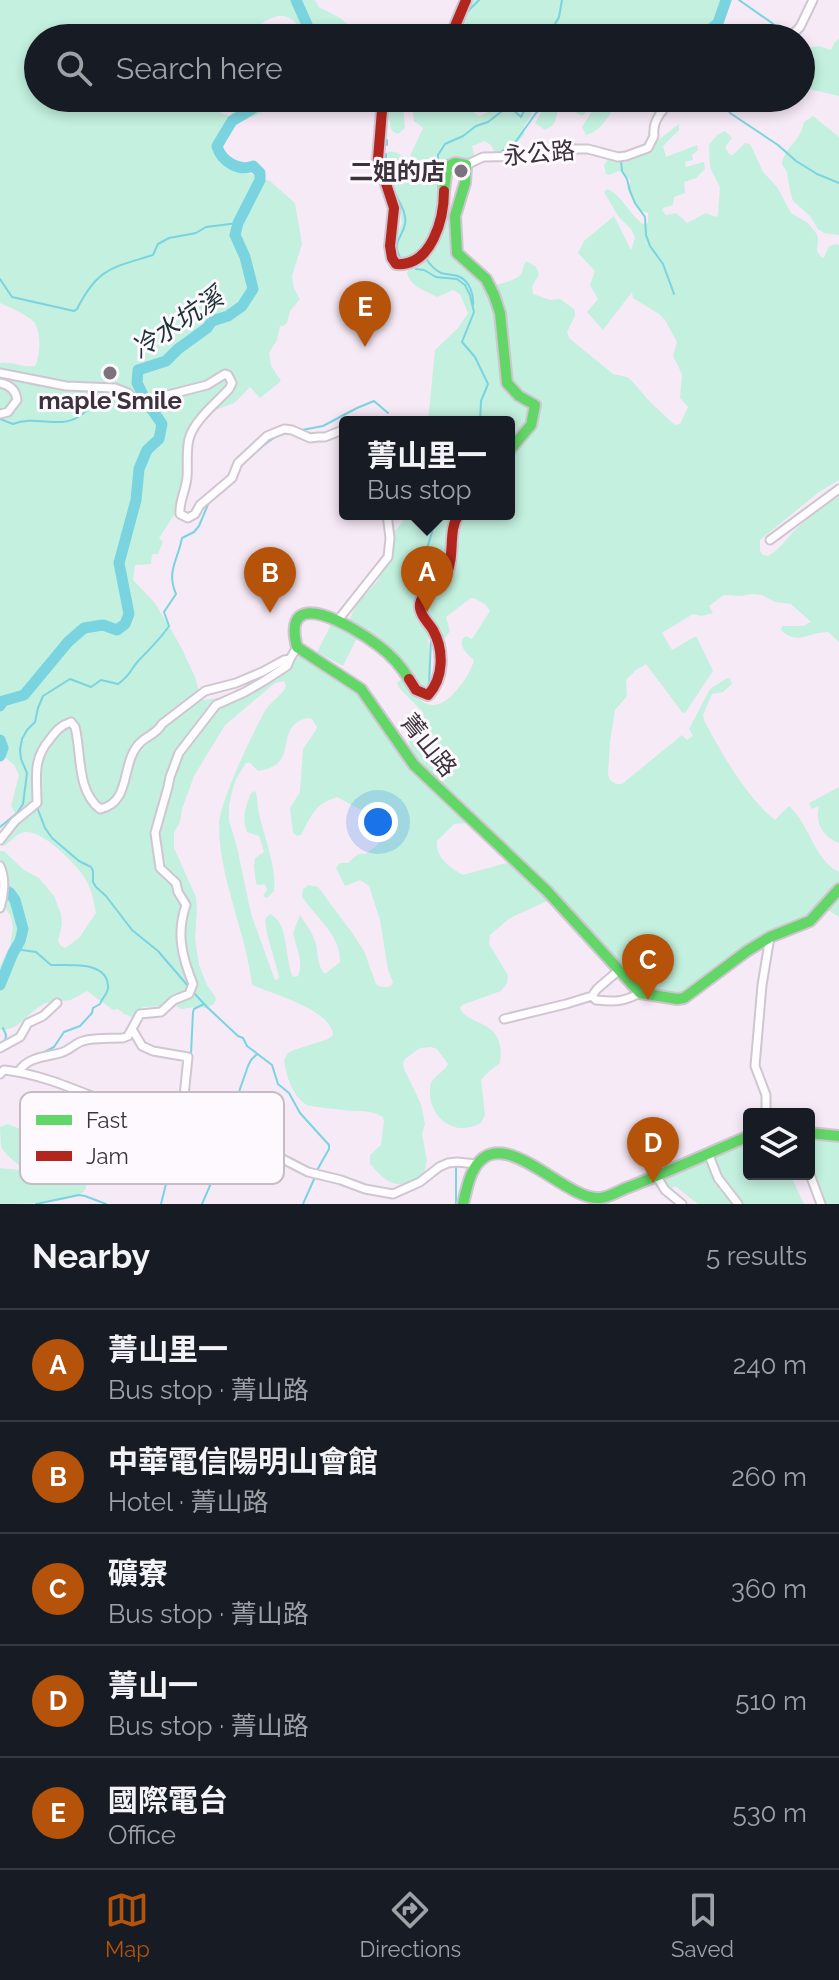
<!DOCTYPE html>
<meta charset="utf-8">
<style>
body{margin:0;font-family:Raleway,"Noto Sans TC",sans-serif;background:#20242c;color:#f1f3f6}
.controls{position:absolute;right:24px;bottom:24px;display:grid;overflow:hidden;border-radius:8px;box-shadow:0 4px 12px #0003}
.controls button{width:72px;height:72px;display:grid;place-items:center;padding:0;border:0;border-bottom:2px solid #363941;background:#171b24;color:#f1f3f6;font:40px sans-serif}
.you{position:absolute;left:378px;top:822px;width:28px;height:28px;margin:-20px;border:6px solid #fff;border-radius:50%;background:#1a73e8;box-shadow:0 0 0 12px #1a73e833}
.badge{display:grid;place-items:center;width:52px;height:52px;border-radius:50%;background:#b45309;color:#fff;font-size:26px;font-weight:700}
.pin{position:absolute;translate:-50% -66px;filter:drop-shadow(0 2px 4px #0008)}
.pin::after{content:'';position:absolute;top:42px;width:28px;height:24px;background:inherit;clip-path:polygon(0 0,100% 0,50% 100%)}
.popup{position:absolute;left:339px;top:416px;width:176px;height:104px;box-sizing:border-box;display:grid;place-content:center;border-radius:8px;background:#171b24;filter:drop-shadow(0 2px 6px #0005);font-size:26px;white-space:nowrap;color:#9ea1a6}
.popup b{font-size:30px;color:#f1f3f6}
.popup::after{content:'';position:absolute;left:50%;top:100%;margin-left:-16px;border:16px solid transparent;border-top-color:#171b24}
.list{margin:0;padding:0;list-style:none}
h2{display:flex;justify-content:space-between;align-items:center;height:104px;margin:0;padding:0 32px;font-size:34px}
h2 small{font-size:26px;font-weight:400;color:#9ea1a6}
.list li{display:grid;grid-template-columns:52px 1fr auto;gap:24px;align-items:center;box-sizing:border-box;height:112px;padding:0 32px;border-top:2px solid #363941}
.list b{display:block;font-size:30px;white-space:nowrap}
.list p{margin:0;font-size:26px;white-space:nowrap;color:#9ea1a6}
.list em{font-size:26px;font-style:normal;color:#9ea1a6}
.icon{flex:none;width:44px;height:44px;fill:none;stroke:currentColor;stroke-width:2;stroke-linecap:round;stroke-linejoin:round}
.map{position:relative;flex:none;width:839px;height:1204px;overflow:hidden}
.search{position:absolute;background:#171b24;box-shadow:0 4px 12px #0003;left:24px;right:24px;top:24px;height:88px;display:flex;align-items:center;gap:20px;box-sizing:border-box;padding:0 28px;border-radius:44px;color:#9ea1a6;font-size:30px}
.sheet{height:664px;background:#171b24}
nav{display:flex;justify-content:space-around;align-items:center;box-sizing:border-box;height:112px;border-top:2px solid #363941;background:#171b24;font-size:22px;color:#9ea1a6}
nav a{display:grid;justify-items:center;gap:4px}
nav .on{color:#b45309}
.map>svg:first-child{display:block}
.green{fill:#c3f0df;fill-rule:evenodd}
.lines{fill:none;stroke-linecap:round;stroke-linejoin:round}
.stream{stroke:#7ad4e0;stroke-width:2}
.river{stroke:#7ad4e0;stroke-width:11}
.street-casing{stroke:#d0c6d1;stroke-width:11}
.fast-casing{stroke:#d0c6d1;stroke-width:14}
.jam-casing{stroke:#d0c6d1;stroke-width:14}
.street{stroke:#fefcfe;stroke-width:7}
.fast{stroke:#63d668;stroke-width:10}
.jam{stroke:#b3261e;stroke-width:10}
.poi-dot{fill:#7c727d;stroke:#fef9fe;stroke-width:3}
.labels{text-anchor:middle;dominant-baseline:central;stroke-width:6;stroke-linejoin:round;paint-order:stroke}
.street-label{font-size:24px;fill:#3b323b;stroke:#fef9fe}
.poi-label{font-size:24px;font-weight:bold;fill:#3b323b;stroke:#fef9fe;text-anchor:end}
.water-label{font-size:26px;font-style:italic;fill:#1c3335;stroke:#fef9fe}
.key{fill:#fef9fe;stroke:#c4bdc4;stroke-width:2}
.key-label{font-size:22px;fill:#3b323b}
</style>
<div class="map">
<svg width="839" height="1204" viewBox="0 0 839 1204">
<rect width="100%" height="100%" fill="#f6eaf7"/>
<path class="green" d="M0,0H315L319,7L340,18L365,38H303C300,32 298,25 294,21C281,9 261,21 254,32L235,31L232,38H38V98H185L181,102L185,106L189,102L191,104L197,98H224L219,112L229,116C254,90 294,98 328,98L310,108H301L289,103L278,105L245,120L230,123L215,145L216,152L231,167L270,181L295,203L302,244L292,276L294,289L300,299L290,311L287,323L283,326H280L277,340L269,353L271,366L281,381L260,398L250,387L234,403L213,411L195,432L192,442L190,479L184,511L174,515L159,538L163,542L158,554H152L151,564L135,565L133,580L155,603L180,645L195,677L201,698L204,700L249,693L300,656L305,657L359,691L467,821L466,823L454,824L437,841C435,857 450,868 463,875L506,863C522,872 538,885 547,901L510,918L490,935L489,944L508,975L507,983L501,991L462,1005L460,1008C467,1027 507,1018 500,1063L487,1073L481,1080L485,1115L481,1123C460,1135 438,1125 431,1102C430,1096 429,1088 431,1083C435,1075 444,1072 448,1064L437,1049L431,1047L420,1048L405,1059L403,1063L404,1069L421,1104L425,1124L422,1134L427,1161L424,1174C398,1191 390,1186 370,1164V1155L381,1145L384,1121L383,1117C373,1111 363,1111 352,1111C345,1110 312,1107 307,1105C292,1097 286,1074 284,1060L288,1053L294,1050L328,1039L333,1035C332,1010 272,994 252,985C246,932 220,881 219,827C218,804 252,735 264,713C269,703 278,698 284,690L286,686L284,681L275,683L225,725L194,776L182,809L180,822L174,833V848L196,897L197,909L195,939L199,965L207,985L216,998L214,1004L207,1008L196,1007L181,1009L169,1001L165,1006L143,1007L132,1017L124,1014L118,1009L113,1010L87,991C81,994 76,998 70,1000C60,1002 53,1000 44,1004C27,1012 20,1031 0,1030V966L10,946L13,927L11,917L0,899V851H4L24,870L39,878L54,896L61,914L62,924L58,941L61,946L65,948L79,938L96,913C94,903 92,891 87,882C79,866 42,829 24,832C15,834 11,843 3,846L0,844V841L17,816L11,806L19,775L14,765L0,753V363C14,361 22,368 35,366C40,357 42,332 34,322C28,315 9,307 0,303ZM307,718L312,719L317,727L316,730L303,749L300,792L290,808L293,833L297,836L301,835C311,817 314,804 337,797C354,807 380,816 387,835L375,847L365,854H358L348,863H340L336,868L345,886L360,880L369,886L380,920L388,970L393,982L391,986C386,988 381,988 376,984L364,951L353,934L318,887L308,885L303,889L302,896C315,918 341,934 340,962L325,974C316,965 319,953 315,941C312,931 305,924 300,915L293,933C296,947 304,962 298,976L293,977C284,958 290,924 270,914L265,919L267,934L279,976L278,979L275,980L251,914L237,847L229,821V805L233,788L236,779L246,763H250L258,771C303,764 271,728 307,718Z
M473,0H724C720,15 706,24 702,38H672L635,30L618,38H606L591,27L583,32L582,38H459Z
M839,39V96L809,89L805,84C805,77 803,75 801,69C799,61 803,55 806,48L819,46L831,50L835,42Z
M383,98H459L467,108L479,116C488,113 499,106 502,98H527L532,110L531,116L524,126V135L508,152L503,155H496L491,145L485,141L472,146L475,159L467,163L453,160C445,195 438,244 404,263L394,257L393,243L402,223L400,214L382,162L383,155C393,148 397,153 406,159L410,156L423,128L414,121L413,110L407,101L403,106L405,128L398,134C391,132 390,127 390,121L383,117Z
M534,98H571L589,109L582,116L565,106L560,107C554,117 559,124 545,130L535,123L546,104H536L533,101Z
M585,98H621C611,111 602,132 586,135L582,127L596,105Z
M813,116L839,137V235L824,233L818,229L810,216L793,201L790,191L787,172L782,164C784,147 801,142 804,122Z
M679,124V130L663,146L666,157L697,145L698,150L692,155L693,160L685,162L686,167L704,162L705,169L696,178L684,182L685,193L674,197L673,205L663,208L662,210L666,215L676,213L687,223L706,213L716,217L718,215L720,187L710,167L709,145L717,135L725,131L732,138L725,147L729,154L733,155L745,143L750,144L763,172L777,187L791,213L808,223L816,233L818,238L817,251L822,258L824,257L829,246L836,244L839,245V480L819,492L760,540V551L763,555L768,556C781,548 785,540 796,529C809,517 823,507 837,497H839V642L828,632C809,632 797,646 781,630L782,626H803L811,622L791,604L775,602L762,595L752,594L741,596L724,595L709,606L713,613L701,616L693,614L662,633L672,650L696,636L713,671L685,713L682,712L646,664L636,670L626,680L627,696L615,710L610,742L608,774L610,780L616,784H622L682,735L687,740L693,736L689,729L710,689L727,678L730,679L732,684L723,692L712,694L703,715L704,720C720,751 747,798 775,820L789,806C810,824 813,859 839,872V917L820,905L809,918L770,934L753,944L684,995C674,996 657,995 647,991C630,985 593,937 580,921C541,877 494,839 452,798C438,783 416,767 410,746C405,732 413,724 423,715V712L400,689L397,683L402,679C409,688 419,703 431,705C448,708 471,674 474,660C467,654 455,644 466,636L472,639L490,611L486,605L474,598H471L446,617L450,631L441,643L435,642L433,636H430L428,640L431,669L429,686L424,691L415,685L410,673L385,646L352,626L349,621L356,605L376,583L391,557L395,531L403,521L402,514H509V422H428L435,350L458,328L468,313L460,294L453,290L437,297C424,290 409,286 407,272L425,257L445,219L448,218C457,228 448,242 453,254C457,261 465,266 471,271C479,277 486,287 491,296C504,324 494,355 503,382C507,397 526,401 530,415L532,416L538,408C531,397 517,395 512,382C508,372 508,361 507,350C505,329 504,307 494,288L495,285C503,283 519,280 522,272C523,268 524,264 526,261L536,267L539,274L532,287L533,294L550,300L560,299L575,310V316L567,332L569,338L613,374L627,377L632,381L650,402L675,425L680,424L688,407L680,398L682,374L673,356L677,342L665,320L659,314L633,298L632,292L603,330L587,312L598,299L590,285L595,271L578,253L584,241L614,216L631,250L635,238L631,229L618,216L604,192L607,189C621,194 630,215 643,224L648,223V213L638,210L627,188L631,181L623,172L619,171L609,175L606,174L604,165L609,158C624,162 644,158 653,144Z
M331,625L357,638L343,666L317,652Z
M839,787V843C822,836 815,824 819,806L812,809L809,803Z
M255,791C258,797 257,802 258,809C263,835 277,866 274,891L267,898L263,896L267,890L265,884L258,885L256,883L254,866L255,858L264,852L259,836L247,832C241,819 246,805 251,793Z
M8,1124L32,1134H42L56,1131L67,1133L82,1141C87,1152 88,1159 88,1171C88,1177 87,1185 85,1190C75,1204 18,1204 0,1204V1168L18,1170L21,1167L7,1155L1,1147L0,1127Z
M809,1140L839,1142V1204H822L809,1168Z
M749,1143V1174H790L804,1204H698L675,1186L669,1190L662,1179L704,1160Z"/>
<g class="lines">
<path class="stream" d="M739,0L772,23L786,36
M458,38L467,12L479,0
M547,38L559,17L562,0
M722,98L730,113L778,145L796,161L817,174L839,183
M386,116L391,105L390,98
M653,120L656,112L666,98
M387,145V140
M502,153V151L514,144L536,113L541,109L546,98
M621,160L622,171L627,179L630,191L635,203L645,217L646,235L650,246L663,264L674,294
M386,172V154
M395,193C399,202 407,213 405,224C402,240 390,241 402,261
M439,196L438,190V155L445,144L463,136L476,126L488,122L506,108L512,109L521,117L524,111L522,98
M430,252L427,260C431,266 435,270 441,273C447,275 454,274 460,277C470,282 474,295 473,305
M416,269L424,270L436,277L457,279L465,285L470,295L474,312L462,342L475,357L488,384L481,401L480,422
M0,279L12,297L74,311L77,309C98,268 111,268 153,255L158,244L169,238L196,233L206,227L238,223
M0,419L13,424C35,415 59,429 78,417C87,412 95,402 103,395
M302,430L323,426L357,408L374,401L388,413
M250,457C263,447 272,435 289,433
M214,498C234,485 232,478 245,461
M424,558L433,529L438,524V514
M426,630L431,638L429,687
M37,807L45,828L52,838L79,861L91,867L93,871V882L96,887L106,896L132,930L158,951L188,986
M0,827L17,813L23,804L27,773L21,759L20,750L22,739L27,730L35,722L38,708L43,696L70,679L91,687L101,680L118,684C131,675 130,670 139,660C150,649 161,638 169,626L164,612L176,594C166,571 178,560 182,538L194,532L199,526L209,502
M15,949L36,952L51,965C68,966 107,960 108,986C109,994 102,997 100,1004L93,1008L92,1013L80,1026L64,1032L54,1047L41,1054
M194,993L207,1007L238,1036L243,1038L247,1046L272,1065L278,1084L289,1093L300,1113L329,1145V1149L316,1172
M3,1028L6,1035L5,1042
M191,1054L193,1012L194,1009L204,1004
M225,1132L248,1066L251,1060L257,1054
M456,1165V1204
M36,1204L79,1195L85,1196L106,1204
M161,1204L169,1172L185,1122
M202,1204L212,1181L222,1138
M303,1204L315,1177"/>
<path class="river" d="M296,0L313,38
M700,38L718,23L726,0
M0,706L3,701L24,695L68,642L84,628L103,625L117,630L125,624L129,614L119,563L136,500L139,469L147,450L159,439L162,424L146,401L137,383L138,370L166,361L178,349L207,328L212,321L228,316L242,306L253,289L245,257L235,235L238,223L260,180V173L253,166C239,172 221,161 217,146L232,121L270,98
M0,740L3,748L0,756
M0,887L10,893L15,900L23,929L20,941L13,953L0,985"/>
<g class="street-casing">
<path id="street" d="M789,38L800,27L813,0
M466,165L483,157L546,156L572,149H588L618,157L626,156L648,148L654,136C652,120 663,109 674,98
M0,373L66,386L115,388L128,393L137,403L207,385L225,374L228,375L232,383L229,389C216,403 194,420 189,439C186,451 188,465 187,477C186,490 179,501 180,514L188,518L195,514L200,505L232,478L238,463L267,436L284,429L292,430L310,438L318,437H325L345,429
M0,383C10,385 16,390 17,400L8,412L0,414
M770,540L839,489
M338,620L388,557L390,538L387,514
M0,840L15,821L37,803C37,777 32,760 50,739C56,731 61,725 71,722L75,727C82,754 76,790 100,809C131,803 121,765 138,745C145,736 156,735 162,724L205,691L236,683L262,672L284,660L290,659L297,647
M0,866C6,879 4,896 0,908
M592,996L596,1000C615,1002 623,1002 640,993
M504,1019L566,1004L592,996L597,989L618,971
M132,1029L142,1046L153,1051L188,1057L183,1106L177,1116
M0,1048L20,1037L28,1023L43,1016L57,1003
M19,1071C28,1057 45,1057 60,1053C69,1051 75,1043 83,1041C92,1038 113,1038 123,1038L128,1036L140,1014L161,1012L174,1000L189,994L193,984C182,957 176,933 186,905L178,892L176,883L160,868L155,833L168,787L170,777L179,753L216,705L245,692L264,681L287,666L290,659
M0,1074L4,1070C43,1074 80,1092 117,1106C130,1111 138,1112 151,1120L177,1116L267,1151L308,1172L341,1180L365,1189L393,1194L420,1182L439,1167L448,1163L457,1162L477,1164
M766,1114V1095L755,1066L762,985L770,937
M708,1153L718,1178L738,1204
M809,1172L821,1204
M657,1177L665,1190L682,1204"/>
</g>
<g class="fast-casing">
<path id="fast" d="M444,191L446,175L449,166L455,163L466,165L465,183L455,216L457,253L486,279L494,295L500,313L507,383L519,396L535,405L531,425L509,451
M409,679C401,666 391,655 379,646C357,629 280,581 297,647L361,689L414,765L547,891L640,993L677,999L684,998L747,951L770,937L810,921L839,889
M809,1133L839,1136
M463,1204C466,1192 468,1179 474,1169C502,1120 564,1201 600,1198C610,1197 620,1190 629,1187C670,1171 709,1153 749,1136"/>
</g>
<g class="jam-casing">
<path id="jam" d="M450,38L466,0
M383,98L378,159L394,208L390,246L392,258L396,264C432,267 444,218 444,191
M409,679L416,690L428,695C444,678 444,650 433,630C429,623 421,617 420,608C418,592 440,588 446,575C456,555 447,531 459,514"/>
</g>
<use href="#street" class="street"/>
<use href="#fast" class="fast"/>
<use href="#jam" class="jam"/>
</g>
<g class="poi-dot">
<circle cx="461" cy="171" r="8"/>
<circle cx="110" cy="373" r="8"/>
</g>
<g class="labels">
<g class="street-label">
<text transform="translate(539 153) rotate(-5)">永公路</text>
<text transform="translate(429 745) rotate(51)">菁山路</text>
</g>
<g class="poi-label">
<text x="445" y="171">二姐的店</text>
<text x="110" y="400" text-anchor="middle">maple'Smile</text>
</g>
<g class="water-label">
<text transform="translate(177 323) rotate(-34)">冷水坑溪</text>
</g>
</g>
<rect x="20" y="1092" width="264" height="92" rx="12" class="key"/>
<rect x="36" y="1115" width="36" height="10" fill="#63d668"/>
<rect x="36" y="1151" width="36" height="10" fill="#b3261e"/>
<g class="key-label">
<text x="86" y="1128">Fast</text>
<text x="86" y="1164">Jam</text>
</g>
</svg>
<div class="controls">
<button><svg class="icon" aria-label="layers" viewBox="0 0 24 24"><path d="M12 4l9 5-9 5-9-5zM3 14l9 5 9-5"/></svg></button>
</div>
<div class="you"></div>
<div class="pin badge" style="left:427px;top:612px">A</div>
<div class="popup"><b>菁山里一</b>Bus stop</div>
<div class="pin badge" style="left:270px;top:613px">B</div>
<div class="pin badge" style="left:648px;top:1000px">C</div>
<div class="pin badge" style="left:653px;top:1183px">D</div>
<div class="pin badge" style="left:365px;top:347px">E</div>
<div class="search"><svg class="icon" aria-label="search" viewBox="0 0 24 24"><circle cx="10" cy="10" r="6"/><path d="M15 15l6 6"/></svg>Search here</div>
</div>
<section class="sheet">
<h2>Nearby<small>5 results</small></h2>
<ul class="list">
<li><span class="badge">A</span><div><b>菁山里一</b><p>Bus stop · 菁山路</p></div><em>240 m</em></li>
<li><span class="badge">B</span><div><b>中華電信陽明山會館</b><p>Hotel · 菁山路</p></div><em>260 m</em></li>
<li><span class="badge">C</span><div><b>礦寮</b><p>Bus stop · 菁山路</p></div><em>360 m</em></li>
<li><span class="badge">D</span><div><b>菁山一</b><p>Bus stop · 菁山路</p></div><em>510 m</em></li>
<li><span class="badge">E</span><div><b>國際電台</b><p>Office</p></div><em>530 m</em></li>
</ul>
</section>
<nav>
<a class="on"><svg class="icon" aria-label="map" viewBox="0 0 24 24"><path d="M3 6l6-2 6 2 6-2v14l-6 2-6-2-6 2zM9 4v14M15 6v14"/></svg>Map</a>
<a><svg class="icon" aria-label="directions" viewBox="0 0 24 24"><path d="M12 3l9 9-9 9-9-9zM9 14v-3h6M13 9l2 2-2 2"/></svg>Directions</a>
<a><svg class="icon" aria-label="saved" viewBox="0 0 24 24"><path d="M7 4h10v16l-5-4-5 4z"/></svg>Saved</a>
</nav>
